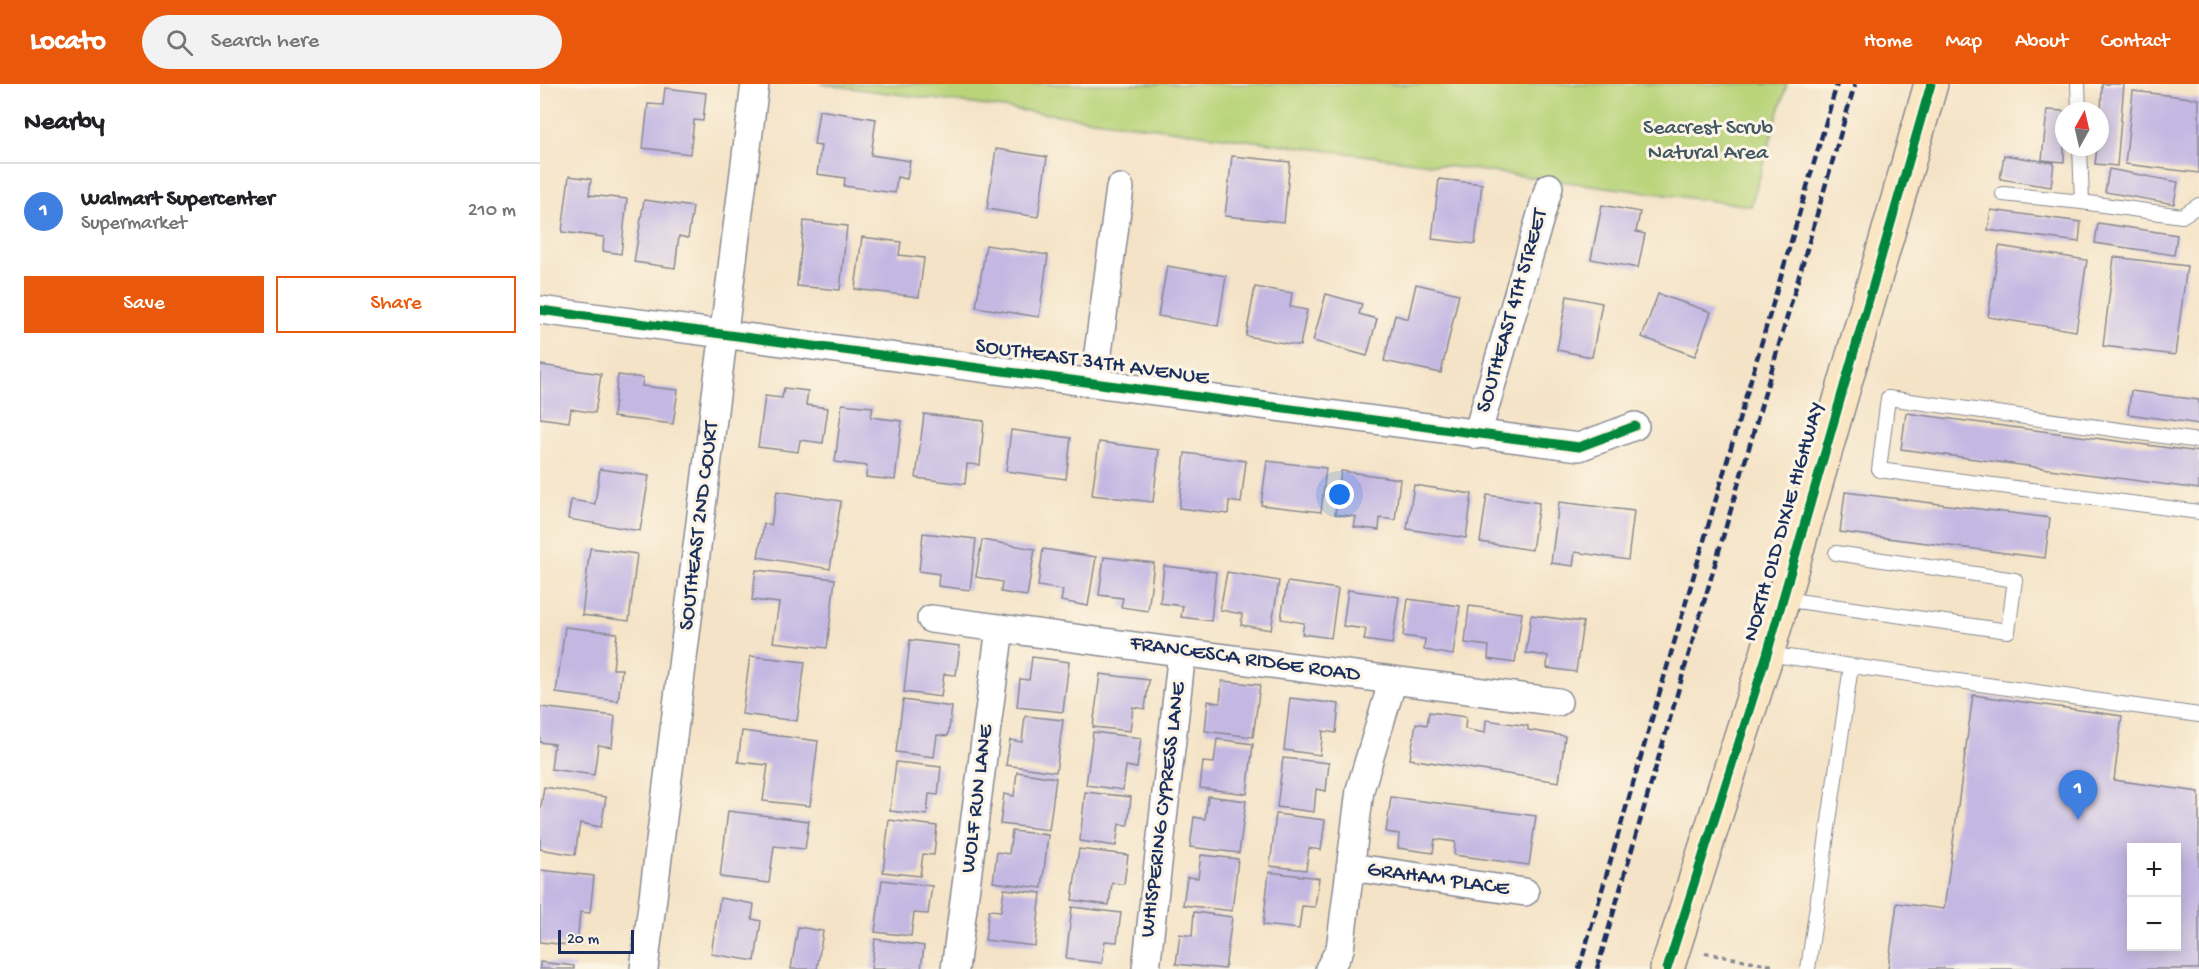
<!DOCTYPE html>
<meta charset="utf-8">
<style>
body{margin:0;font-family:"Gochi Hand",sans-serif;background:#f2f2f2;color:#202124}
.controls{position:absolute;right:18px;bottom:18px;display:grid;overflow:hidden;border-radius:0px;box-shadow:0 3px 15px #0003}
.controls button{width:54px;height:54px;display:grid;place-items:center;padding:0;border:0;border-bottom:2px solid #e0e0e0;background:#fff;color:#202124;font:30px sans-serif}
.compass{position:absolute;left:1515px;top:18px;width:54px;height:54px;border-radius:50%;background:#fff;box-shadow:0 3px 15px #0003;rotate:8deg}
.scale{position:absolute;left:18px;bottom:15px;width:76px;box-sizing:border-box;padding-left:6px;border:3px solid #1b2f5e;border-top:0;font-size:16px;line-height:21px;white-space:nowrap;color:#1b2f5e;-webkit-text-stroke:4px #fcf5e5;paint-order:stroke}
.you{position:absolute;left:800px;top:411px;width:21px;height:21px;margin:-15px;border:4px solid #fff;border-radius:50%;background:#1a73e8;box-shadow:0 0 0 9px #1a73e833}
.badge{display:grid;place-items:center;width:39px;height:39px;border-radius:50%;background:#ea580c;color:#fff;font-size:20px;font-weight:700}
.pin{position:absolute;translate:-50% -50px;filter:drop-shadow(0 2px 3px #0008)}
.pin::after{content:'';position:absolute;top:32px;width:21px;height:18px;background:inherit;clip-path:polygon(0 0,100% 0,50% 100%)}
.list{margin:0;padding:0;list-style:none}
h2{display:flex;justify-content:space-between;align-items:center;height:78px;margin:0;padding:0 24px;font-size:26px}
h2 small{font-size:20px;font-weight:400;color:#757577}
.list li{display:grid;grid-template-columns:39px 1fr auto;gap:18px;align-items:center;box-sizing:border-box;height:96px;padding:0 24px;border-top:2px solid #e0e0e0}
.list b{display:block;font-size:22px;white-space:nowrap}
.list p{margin:0;font-size:20px;white-space:nowrap;color:#757577}
.list em{font-size:20px;font-style:normal;color:#757577}
.actions{display:flex;gap:12px;padding:18px 24px}
.actions a{flex:1;padding:14px 0;border:2px solid #ea580c;border-radius:0px;text-align:center;font-size:21px;color:#ea580c}
.actions .main{background:#ea580c;color:#fff}
.icon{flex:none;width:33px;height:33px;fill:none;stroke:currentColor;stroke-width:2;stroke-linecap:round;stroke-linejoin:round}
.map{position:relative;flex:none;width:1659px;height:885px;overflow:hidden}
header{display:flex;align-items:center;gap:36px;box-sizing:border-box;height:84px;padding:0 30px;background:#ea580c;color:#fff}
header strong{font-size:28px}
nav{display:flex;gap:33px;margin-inline-start:auto;font-size:21px}
.search{width:420px;height:54px;background:#f2f2f2;display:flex;align-items:center;gap:15px;box-sizing:border-box;padding:0 21px;border-radius:33px;color:#757577;font-size:22px}
main{display:flex}
aside{flex:1;background:#fff}
.map>svg:first-child{display:block}
.green{fill:#b9d47a;stroke:#6a826c;stroke-width:1.5}
.building{fill:#c4b8e3;fill-rule:evenodd}
.lines{fill:none;stroke-linecap:round;stroke-linejoin:round}
.lane-casing{stroke:#888992;stroke-width:16}
.street-casing{stroke:#888992;stroke-width:30}
.secondary-casing{stroke:#888992;stroke-width:36}
.path{stroke:#888992;stroke-width:4;stroke-dasharray:4.5 4.5;stroke-linecap:butt}
.lane{stroke:#fff;stroke-width:14}
.street{stroke:#fff;stroke-width:27}
.secondary{stroke:#fbe6c4;stroke-width:33}
.rail{stroke:#1b2f5e;stroke-width:4.5;stroke-dasharray:9 4.5;stroke-linecap:butt}
.cycleway-casing{stroke:#fcf5e5;stroke-width:13}
.cycleway{stroke:#00873e;stroke-width:9}
.labels{text-anchor:middle;dominant-baseline:central;stroke-width:6;stroke-linejoin:round;paint-order:stroke}
.park-label{font-size:22px;fill:#425865;stroke:#fcf5e5}
.street-label{font-size:22px;fill:#1b2f5e;stroke:#fcf5e5}
</style>
<header>
<strong>Locato</strong>
<div class="search"><svg class="icon" aria-label="search" viewBox="0 0 24 24"><circle cx="10" cy="10" r="6"/><path d="M15 15l6 6"/></svg>Search here</div>
<nav><a>Home</a><a>Map</a><a>About</a><a>Contact</a></nav>
</header>
<main>
<aside>
<h2>Nearby<small></small></h2>
<ul class="list">
<li><span class="badge" style="background:#3f7fe0">1</span><div><b>Walmart Supercenter</b><p>Supermarket</p></div><em>210 m</em></li>
</ul>
<div class="actions"><a class="main">Save</a><a>Share</a></div>
</aside>
<div class="map">
<svg width="1659" height="885" viewBox="0 0 1659 885">
<rect width="100%" height="100%" fill="#fcf5e5"/>
<filter id="ink" filterUnits="userSpaceOnUse"><feTurbulence type="fractalNoise" baseFrequency=".0167" numOctaves="2"/><feDisplacementMap in="SourceGraphic" scale="12" xChannelSelector="R" yChannelSelector="G"/><feConvolveMatrix kernelMatrix="1 2 1 2 8 2 1 2 1" color-interpolation-filters="sRGB"/></filter>
<filter id="wash" filterUnits="userSpaceOnUse"><feTurbulence type="fractalNoise" baseFrequency=".008" numOctaves="4" result="noise"/><feDisplacementMap in="SourceGraphic" scale="24" xChannelSelector="R" yChannelSelector="G"/><feGaussianBlur stdDeviation="1.35" result="paint"/><feColorMatrix in="noise" values="0 0 0 0 0 0 0 0 0 0 0 0 0 0 0 0 0 1.4 0 .05"/><feComposite in="paint" operator="in"/></filter>
<g filter="url(#wash)">
<rect width="100%" height="100%" fill="#f4e3c6"/>
<path class="green" d="M280,0H1247L1211,122Z"/>
<g id="blocks">
<path class="building" d="M1562,0H1584L1577,82L1555,80L1557,63H1560Z
M125,4L166,9L163,37L154,36L150,70L103,64L108,20L123,21Z
M1593,7L1659,15V89L1585,80Z
M279,26L336,35L331,71L370,77L367,95L357,93L355,109L304,102L305,94L277,90L281,62L274,61Z
M1507,26L1524,27V78L1502,76Z
M456,65L507,73L498,133L447,125Z
M1464,71L1514,79L1511,103L1460,95Z
M692,72L750,78L744,138L685,132Z
M1569,85L1638,98L1634,120L1565,108Z
M29,92L51,95L49,111L87,115L81,170L63,167L64,153L22,148Z
M899,95L942,100L935,160L892,155Z
M104,116L153,123L148,154L139,152L135,184L94,178Z
M1062,121L1100,128L1096,148L1105,150L1098,184L1051,175Z
M1451,126L1541,138L1539,158L1448,146Z
M264,137L307,142L300,206L257,202Z
M1558,139L1637,151L1634,171L1555,159Z
M322,153L361,158L359,171L384,174L379,213L315,205Z
M446,161L508,171L499,233L436,223Z
M1459,162L1547,176L1536,247L1448,233Z
M1574,173L1647,182L1635,271L1563,262Z
M627,182L686,192L678,242L618,232Z
M876,200L919,210L901,289L844,277L855,231L868,235Z
M715,203L752,209L750,223L767,226L760,262L706,252Z
M786,210L822,220L819,230L837,235L827,272L773,257Z
M1118,210L1171,228L1155,272L1102,253Z
M1027,212L1062,219L1052,273L1017,266Z
M0,281L61,290L55,329L31,325L29,338L0,334Z
M78,291L103,294L102,302L138,306L133,340L73,333Z
M244,304L268,307L266,321L288,324L283,359L260,356L258,368L218,363L225,312L242,314Z
M1591,307L1659,316V340L1588,330Z
M302,320L333,323L331,333L362,337L355,396L326,393L327,382L295,378Z
M1366,329L1659,368V405L1361,365Z
M384,330L444,337L440,381L427,380L425,400L376,394Z
M471,346L531,354L526,395L466,387Z
M559,358L619,366L613,418L552,411Z
M645,369L706,377L701,419L689,417L688,430L639,424Z
M727,377L786,384L781,428L721,421Z
M60,385L109,392L100,447L28,435L31,416L55,420Z
M801,387L860,395L855,436L840,434L839,446L814,443L816,433L795,430Z
M874,401L932,410L926,454L867,445Z
M237,407L301,417L290,485L218,473L224,440L231,441Z
M1305,408L1510,434L1505,474L1300,448Z
M947,411L999,419L992,466L940,458Z
M1019,418L1094,427L1088,476L1035,468L1033,482L1011,479Z
M383,449L436,455L430,506L398,502L399,490L379,487Z
M442,456L495,465L487,512L461,508L462,498L436,493Z
M50,464L97,470L89,537L42,531Z
M503,465L556,473L548,522L521,517L523,506L498,502Z
M564,473L614,479L608,527L581,523L583,514L559,511Z
M624,482L676,488L671,537L641,533L643,522L620,519Z
M216,486L295,495L287,564L233,558L239,519L212,516Z
M687,488L739,497L731,546L701,541L702,530L680,526Z
M747,498L798,505L791,554L762,550L764,539L741,535Z
M808,506L859,513L852,560L824,556L826,545L803,542Z
M868,515L920,522L913,571L884,566L885,555L863,552Z
M929,522L982,529L975,579L948,575L949,562L925,559Z
M991,531L1043,538L1036,588L1007,584L1008,572L986,569Z
M25,543L77,549L73,585H82L78,617L16,609Z
M370,556L420,562L416,591L404,590L401,613L364,608Z
M210,572L265,578L257,637L202,630Z
M492,573L529,578L523,628L477,623L480,595L489,596Z
M560,590L609,596L605,625L593,623L590,647L553,643Z
M682,597L720,601L713,653L665,647L668,617L680,619Z
M1433,611L1582,632L1574,696L1659,708V885H1348L1357,819L1404,825ZM1592,764H1636V862H1592Z
M750,614L799,620L796,649L783,647L780,671L744,666Z
M363,616L412,623L408,652L397,651L394,673L356,668Z
M0,623L75,632L72,663L58,661L54,691L11,685L14,660L0,658Z
M889,628L926,633L925,645L945,649L946,636L988,642V646L1025,652L1019,698L870,675L876,639L887,641Z
M485,632L523,636L516,688L466,681L470,656L482,658Z
M202,647L278,657L270,722L223,717L228,681L198,678Z
M553,648L601,654L597,684L586,682L583,706L546,701Z
M677,655L713,660L707,710L660,704L663,678L674,679Z
M743,674L789,679L786,707L776,705L774,728L737,723Z
M356,678L401,683L398,711L389,710L387,731L350,727Z
M477,688L516,694L509,746L460,740L464,710L474,712Z
M4,703L66,713L61,743L40,739L35,771L0,765V728Z
M545,708L591,713L588,741L579,740L576,762L540,757Z
M668,712L706,717L699,769L650,763L654,733L665,735Z
M851,713L996,732L989,781L914,771L915,758L895,755L893,769L858,764L859,750L846,748Z
M188,727L269,737L265,765L234,762L229,799L180,793Z
M736,730L785,736L781,766L769,764L766,786L730,782Z
M349,736L397,742L394,771L383,770L380,792L343,788Z
M472,747L508,751L502,804L453,798L457,768L469,770Z
M539,765L588,771L584,800L572,799L569,821L532,816Z
M661,771L698,775L692,827L643,821L647,793L658,794Z
M0,786L54,792L50,829L40,828L37,862L0,858Z
M729,788L779,794L775,823L762,822L759,845L723,841Z
M342,796L392,802L388,830L374,829L371,852L335,848Z
M464,805L501,809L495,862L445,856L449,826L461,827Z
M180,814L214,820L212,835L221,837L215,877L171,870Z
M532,823L581,829L577,858L565,857L562,879L526,875Z
M654,828L692,833L685,885L636,880L640,850L652,852Z
M258,843L283,847L277,885H251Z
M335,855L384,862L381,885H331Z
M0,878L34,882V885H0Z"/>
</g>
</g>
<g filter="url(#ink)">
<use href="#blocks" fill-opacity="0" stroke="#888992" stroke-width="1.5"/>
<g class="lines">
<g class="lane-casing">
<path id="lane" d="M1538,0L1539,27
M1463,110L1542,118L1540,63
M1542,118L1642,132L1659,121
M1659,357L1348,314L1339,386L1659,428
M1243,515L1468,547L1475,496L1296,469
M1227,570L1659,631
M1268,885L1311,582"/>
</g>
<g class="street-casing">
<path id="street" d="M0,226L1039,363L1095,342
M554,299L580,104
M937,351L1009,103
M391,535L1018,618
M810,783L985,808
M104,885L215,0
M415,885L460,544
M606,885L642,568
M789,885L800,865L820,706L853,596"/>
</g>
<g class="secondary-casing">
<path id="secondary" d="M1127,885L1227,570L1391,0"/>
</g>
<path class="path" d="M1165,869L1230,881L1229,885"/>
<use href="#lane" class="lane"/>
<use href="#street" class="street"/>
<use href="#secondary" class="secondary"/>
<path class="rail" d="M1039,885L1297,0
M1057,885L1315,0"/>
<g class="cycleway-casing">
<path id="cycleway" d="M0,226L1039,363L1095,342
M1127,885L1227,570L1391,0"/>
</g>
<use href="#cycleway" class="cycleway"/>
</g>
</g>
<g class="labels">
<g class="park-label">
<text x="1168" y="45">Seacrest Scrub<tspan x="1168" dy="25">Natural Area</tspan></text>
</g>
<g class="street-label">
<text transform="translate(973 227) rotate(-74)">SOUTHEAST 4TH STREET</text>
<text transform="translate(552 279) rotate(8)">SOUTHEAST 34TH AVENUE</text>
<text transform="translate(1245 438) rotate(-74)">NORTH OLD DIXIE HIGHWAY</text>
<text transform="translate(160 442) rotate(-83)">SOUTHEAST 2ND COURT</text>
<text transform="translate(705 576) rotate(8)">FRANCESCA RIDGE ROAD</text>
<text transform="translate(438 715) rotate(-83)">WOLF RUN LANE</text>
<text transform="translate(624 726) rotate(-83)">WHISPERING CYPRESS LANE</text>
<text transform="translate(898 796) rotate(8)">GRAHAM PLACE</text>
</g>
</g>
</svg>
<div class="controls">
<button>+</button>
<button>−</button>
</div>
<svg class="compass" viewBox="-18 -18 36 36"><path d="M0-13l5 13h-10z" fill="#e53935"/><path d="M0 13l5-13h-10z" fill="#757577"/></svg>
<div class="scale">20 m</div>
<div class="you"></div>
<div class="pin badge" style="left:1538px;top:736px;background:#3f7fe0">1</div>
</div>
</main>
